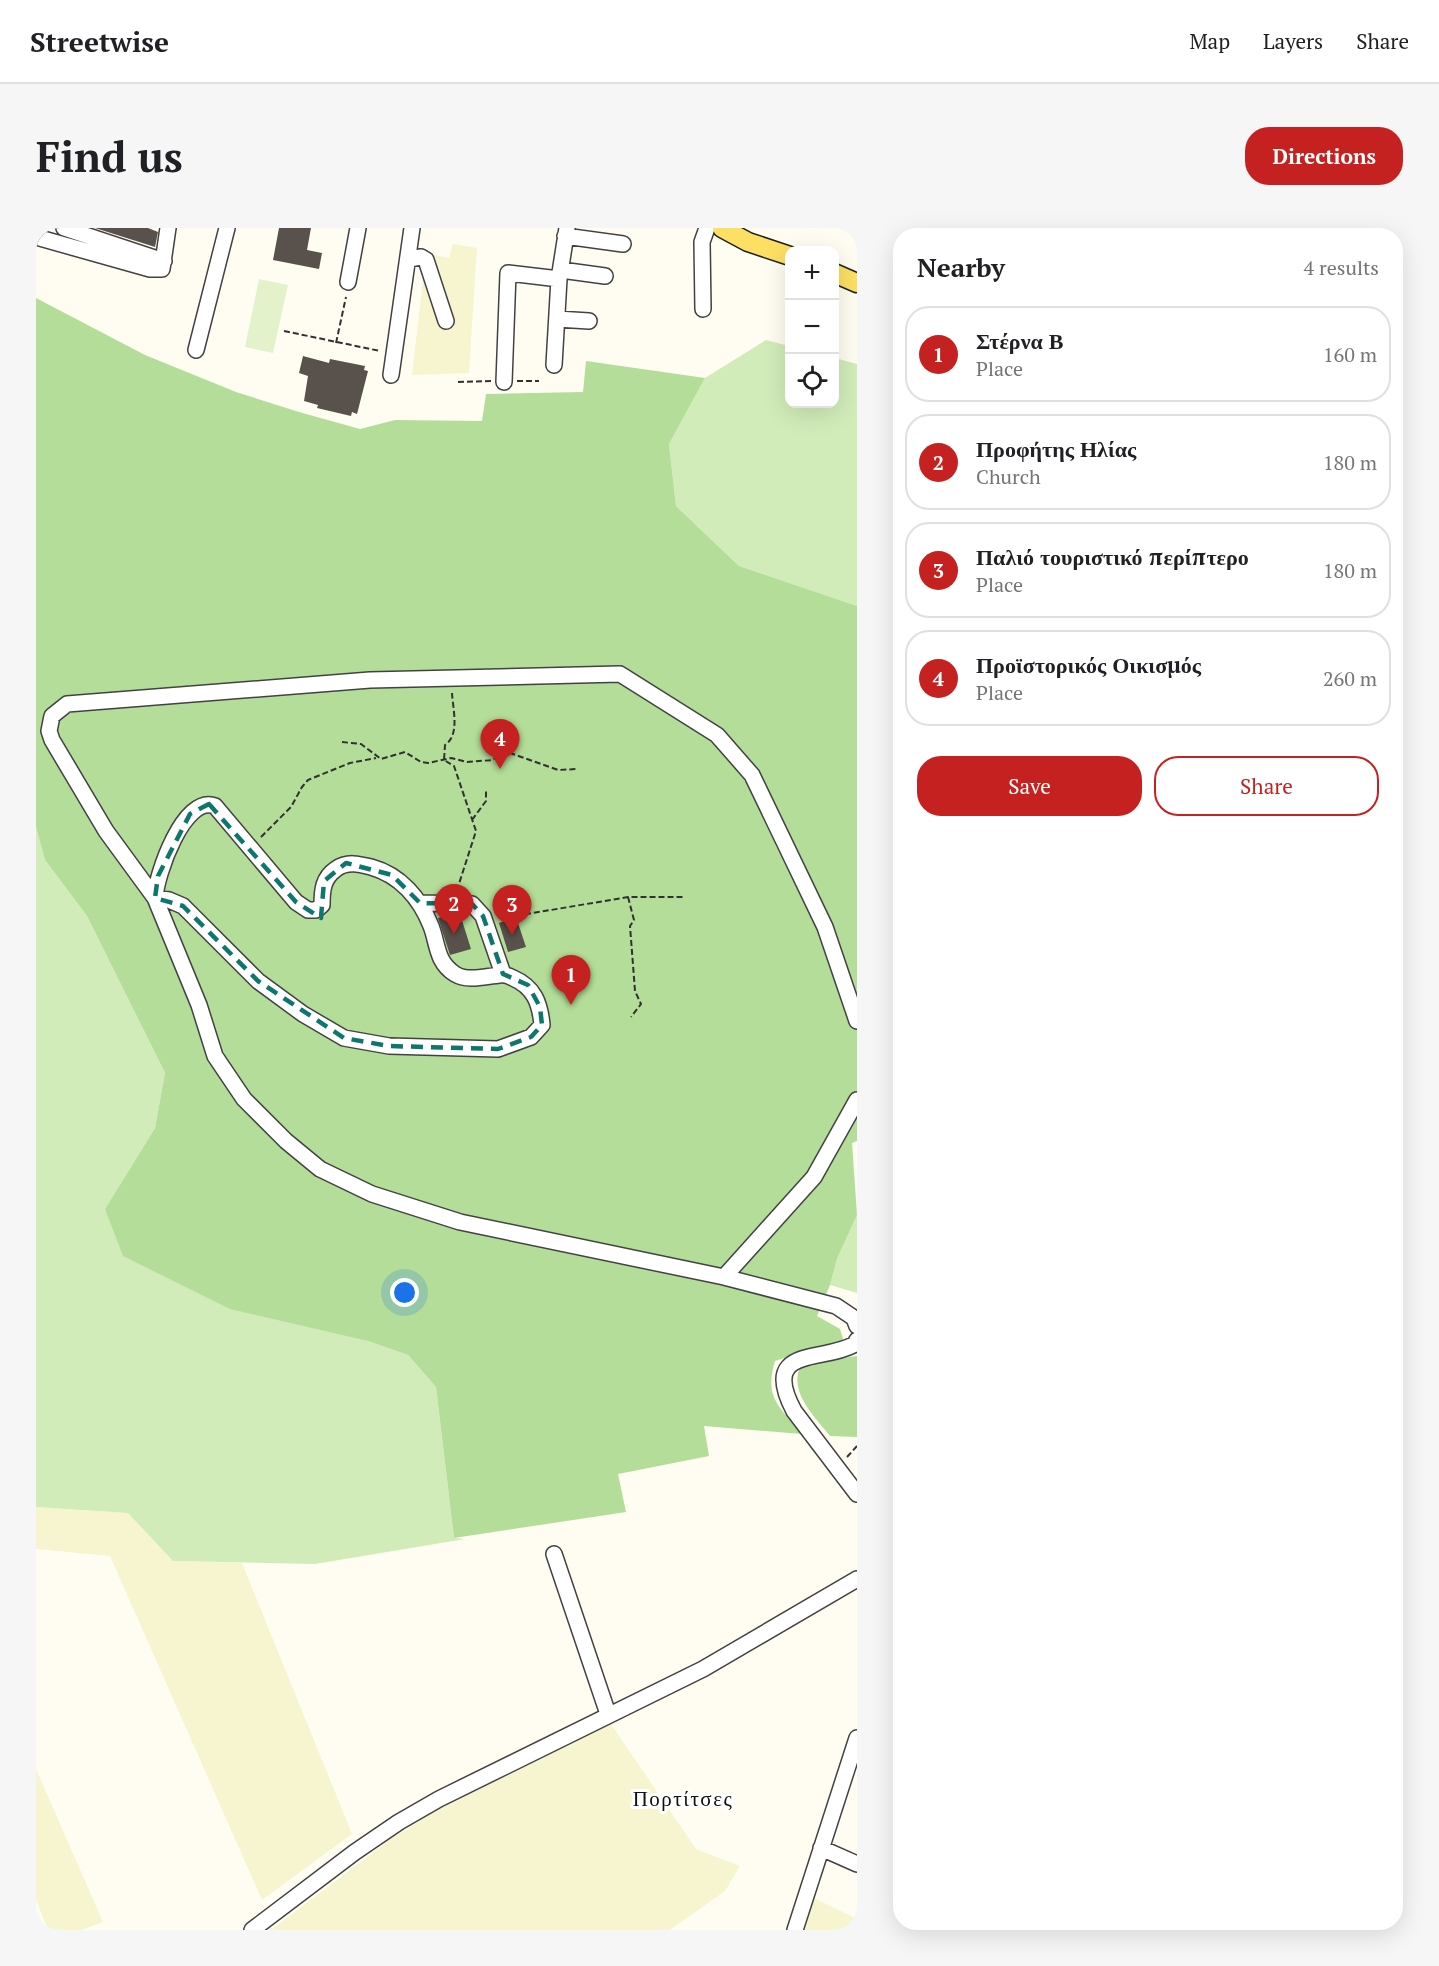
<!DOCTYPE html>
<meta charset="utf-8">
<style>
body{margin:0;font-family:"PT Serif",serif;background:#f6f6f6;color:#202124}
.controls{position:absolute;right:18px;top:18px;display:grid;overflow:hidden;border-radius:12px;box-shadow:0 6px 24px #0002}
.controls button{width:54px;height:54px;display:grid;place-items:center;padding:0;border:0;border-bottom:2px solid #e0e0e0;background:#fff;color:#202124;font:30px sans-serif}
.you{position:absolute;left:369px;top:1065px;width:21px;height:21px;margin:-15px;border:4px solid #fff;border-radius:50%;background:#1a73e8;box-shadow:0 0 0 9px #1a73e833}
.badge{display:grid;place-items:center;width:39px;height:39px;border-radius:50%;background:#c62121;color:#fff;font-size:20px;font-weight:700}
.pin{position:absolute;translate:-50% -50px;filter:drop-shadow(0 2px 3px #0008)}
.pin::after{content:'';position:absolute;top:32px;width:21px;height:18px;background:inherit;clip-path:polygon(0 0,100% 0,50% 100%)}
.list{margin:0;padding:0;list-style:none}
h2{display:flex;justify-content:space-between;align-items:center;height:78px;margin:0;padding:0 24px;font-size:26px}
h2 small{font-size:20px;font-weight:400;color:#757577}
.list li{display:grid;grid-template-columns:39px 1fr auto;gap:18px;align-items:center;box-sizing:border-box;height:96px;margin:0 12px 12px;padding:0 12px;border:2px solid #e0e0e0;border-radius:24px}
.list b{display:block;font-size:22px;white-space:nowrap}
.list p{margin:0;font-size:20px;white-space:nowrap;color:#757577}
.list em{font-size:20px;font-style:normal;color:#757577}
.actions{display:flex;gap:12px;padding:18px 24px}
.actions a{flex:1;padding:14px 0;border:2px solid #c62121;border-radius:24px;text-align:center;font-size:21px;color:#c62121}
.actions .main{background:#c62121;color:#fff}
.icon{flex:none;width:33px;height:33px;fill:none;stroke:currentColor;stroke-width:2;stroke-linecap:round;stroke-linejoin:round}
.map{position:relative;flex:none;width:821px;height:1702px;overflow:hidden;border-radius:24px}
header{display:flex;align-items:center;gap:36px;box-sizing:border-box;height:84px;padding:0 30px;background:#fff;border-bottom:2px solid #e0e0e0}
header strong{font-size:28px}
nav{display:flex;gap:33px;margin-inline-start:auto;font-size:21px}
.intro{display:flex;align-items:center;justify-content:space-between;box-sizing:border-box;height:144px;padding:0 36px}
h1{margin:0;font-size:42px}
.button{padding:15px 27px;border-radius:24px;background:#c62121;color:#fff;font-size:21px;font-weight:700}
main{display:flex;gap:36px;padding:0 36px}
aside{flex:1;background:#fff;border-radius:24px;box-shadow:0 6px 24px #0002}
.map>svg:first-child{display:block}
.farmland{fill:#f6f5d0}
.green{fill:#d1ecb9}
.forest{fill:#b3dd98}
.pitch{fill:#e3f2cb}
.building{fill:#59514b}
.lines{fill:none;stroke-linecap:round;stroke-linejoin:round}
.minor-casing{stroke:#424242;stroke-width:18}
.major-casing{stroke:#202020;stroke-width:21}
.path{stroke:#313131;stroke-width:2;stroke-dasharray:6 3;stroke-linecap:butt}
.minor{stroke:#fff;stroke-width:15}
.major{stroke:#fddf63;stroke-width:18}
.marked{fill:none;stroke:#0f766e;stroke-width:4.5;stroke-dasharray:12 8;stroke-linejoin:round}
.labels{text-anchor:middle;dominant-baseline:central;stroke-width:6;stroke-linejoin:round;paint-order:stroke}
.neighbourhood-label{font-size:21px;letter-spacing:1.5px;fill:#0f0f0f;stroke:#fff}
</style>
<header>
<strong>Streetwise</strong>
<nav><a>Map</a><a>Layers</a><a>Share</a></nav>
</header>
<div class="intro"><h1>Find us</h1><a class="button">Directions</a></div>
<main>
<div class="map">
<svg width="821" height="1702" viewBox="0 0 821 1702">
<rect width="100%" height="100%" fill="#fffdf2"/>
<path class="farmland" d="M417,16L441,20L433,145L376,147L390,25L413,30Z
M0,1279L92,1285L137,1333L206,1335L316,1606L226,1672L74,1328L0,1321Z
M575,1496L660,1621L704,1638L689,1663L634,1702H235L352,1613L398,1584Z
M0,1541L67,1694L46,1702H12L0,1672Z
M778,1670L821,1691V1702H769Z"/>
<path class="green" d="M730,112L753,118L754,176H798L799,130L821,136V378L703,338L640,278L633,216L669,150Z
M0,599L9,632L51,688L129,845L119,900L69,981L332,1113L372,1127L400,1159L418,1310L429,1311L279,1336L137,1333L92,1285L0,1279Z
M821,987V1065L794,1057L801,1031Z"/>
<path class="forest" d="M0,70L109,127L200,164L263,184L324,201L359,192L446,193L450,166L547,164L550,133L669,150L633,216L640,278L703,338L821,378V913L816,915L821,987L801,1031L794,1057L781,1088L804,1101L807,1111L800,1119L784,1118L739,1133C728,1170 743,1178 766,1206L668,1198L673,1228L582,1246L590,1284L418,1310L400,1159L372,1127L332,1113L194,1081L87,1028L69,981L119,900L129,845L51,688L9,632L0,599Z
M821,1128V1209L794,1208C779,1189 753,1165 764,1139L775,1134Z"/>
<path class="pitch" d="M223,51L252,57L237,125L209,119Z"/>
<path class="building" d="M59,0H112L122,4L119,19Z
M243,0H275L271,22L286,25L283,41L237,32Z
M267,128L293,135L294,131L329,138L328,142L332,143L321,186L316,184L315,188L281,180L282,177L268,173L272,148L263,145Z
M419,685L424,686L435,721L414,727L402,690Z
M480,689L490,719L472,724L463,695Z"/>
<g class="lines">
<g class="minor-casing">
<path id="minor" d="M28,0L128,33
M529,8L587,16
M0,9L114,41H126L132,0
M373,31L385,29L390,32L410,93
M525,42L569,48
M312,54L322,0
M667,81L666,14L671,0
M521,91L553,93
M160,122L191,0
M518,137L523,51L531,0
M355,147L376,0
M468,154L472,45L523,51
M119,670C120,647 148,566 179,578L260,674L272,682H280L286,677C286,662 287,650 300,641C311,633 323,636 335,639C364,647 384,670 395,698C402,716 400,734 419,746C432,754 450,748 464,747C469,746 473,748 477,750C498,759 504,775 506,797L495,809L462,821L353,818L308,810L267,786L222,753L147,678L133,672L119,670L163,777L179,828L208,871L250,913L284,941L336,966L424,994L688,1049L800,1078L818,1090L821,1098
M119,670L70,603L16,512L13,503L16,488L31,476L334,452L584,446L681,507L716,547L789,699L821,793
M384,675L436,676L447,688L467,746
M688,1049L778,949L821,872
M821,1112L819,1116C787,1135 723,1117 758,1183L821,1266
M518,1326L572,1486
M785,1620L821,1636
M216,1702L319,1624L363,1594L403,1571L667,1441L821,1351
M759,1702L821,1510"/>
</g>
<g class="major-casing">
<path id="major" d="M686,0L712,14L754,28
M798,45L821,55"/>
</g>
<path class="path" d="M248,103L344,123
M300,115L310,69
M481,153H503
M422,154L455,153
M416,465C417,482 424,507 409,517L408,532L418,538L440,603L421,662
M306,514L325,516L345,531L369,524L385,534L392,535L415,530L431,534L457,532L463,526L474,525L522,542L541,541
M436,592L450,573V562
M225,609L255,579L266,559L272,552L314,535L340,530
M592,669L598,692L594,698L599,763L605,776L595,789
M462,684L491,686L592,669H647
M811,1229L821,1218"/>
<use href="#minor" class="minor"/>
<use href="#major" class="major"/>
</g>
<path class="marked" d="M173,576L260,674L285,690L288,653L310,635L356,647L384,675L436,676L447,688L467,746L492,757L504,779L506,797L495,809L462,821L353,818L308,810L222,753L147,678L119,670L122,648L154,586Z"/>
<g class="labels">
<g class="neighbourhood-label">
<text x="647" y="1570">Πορτίτσες</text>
</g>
</g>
</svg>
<div class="controls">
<button>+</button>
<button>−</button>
<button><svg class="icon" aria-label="locate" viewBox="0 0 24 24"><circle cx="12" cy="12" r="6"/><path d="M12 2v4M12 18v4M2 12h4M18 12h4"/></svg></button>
</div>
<div class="you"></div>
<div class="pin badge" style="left:535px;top:777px">1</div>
<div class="pin badge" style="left:418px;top:706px">2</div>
<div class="pin badge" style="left:476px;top:707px">3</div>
<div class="pin badge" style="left:464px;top:541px">4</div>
</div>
<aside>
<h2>Nearby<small>4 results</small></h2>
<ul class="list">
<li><span class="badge">1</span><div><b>Στέρνα Β</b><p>Place</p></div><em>160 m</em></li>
<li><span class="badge">2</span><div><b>Προφήτης Ηλίας</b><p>Church</p></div><em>180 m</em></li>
<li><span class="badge">3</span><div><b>Παλιό τουριστικό περίπτερο</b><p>Place</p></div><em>180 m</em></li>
<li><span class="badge">4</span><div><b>Προϊστορικός Οικισμός</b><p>Place</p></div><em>260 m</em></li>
</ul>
<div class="actions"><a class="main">Save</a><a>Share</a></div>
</aside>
</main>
